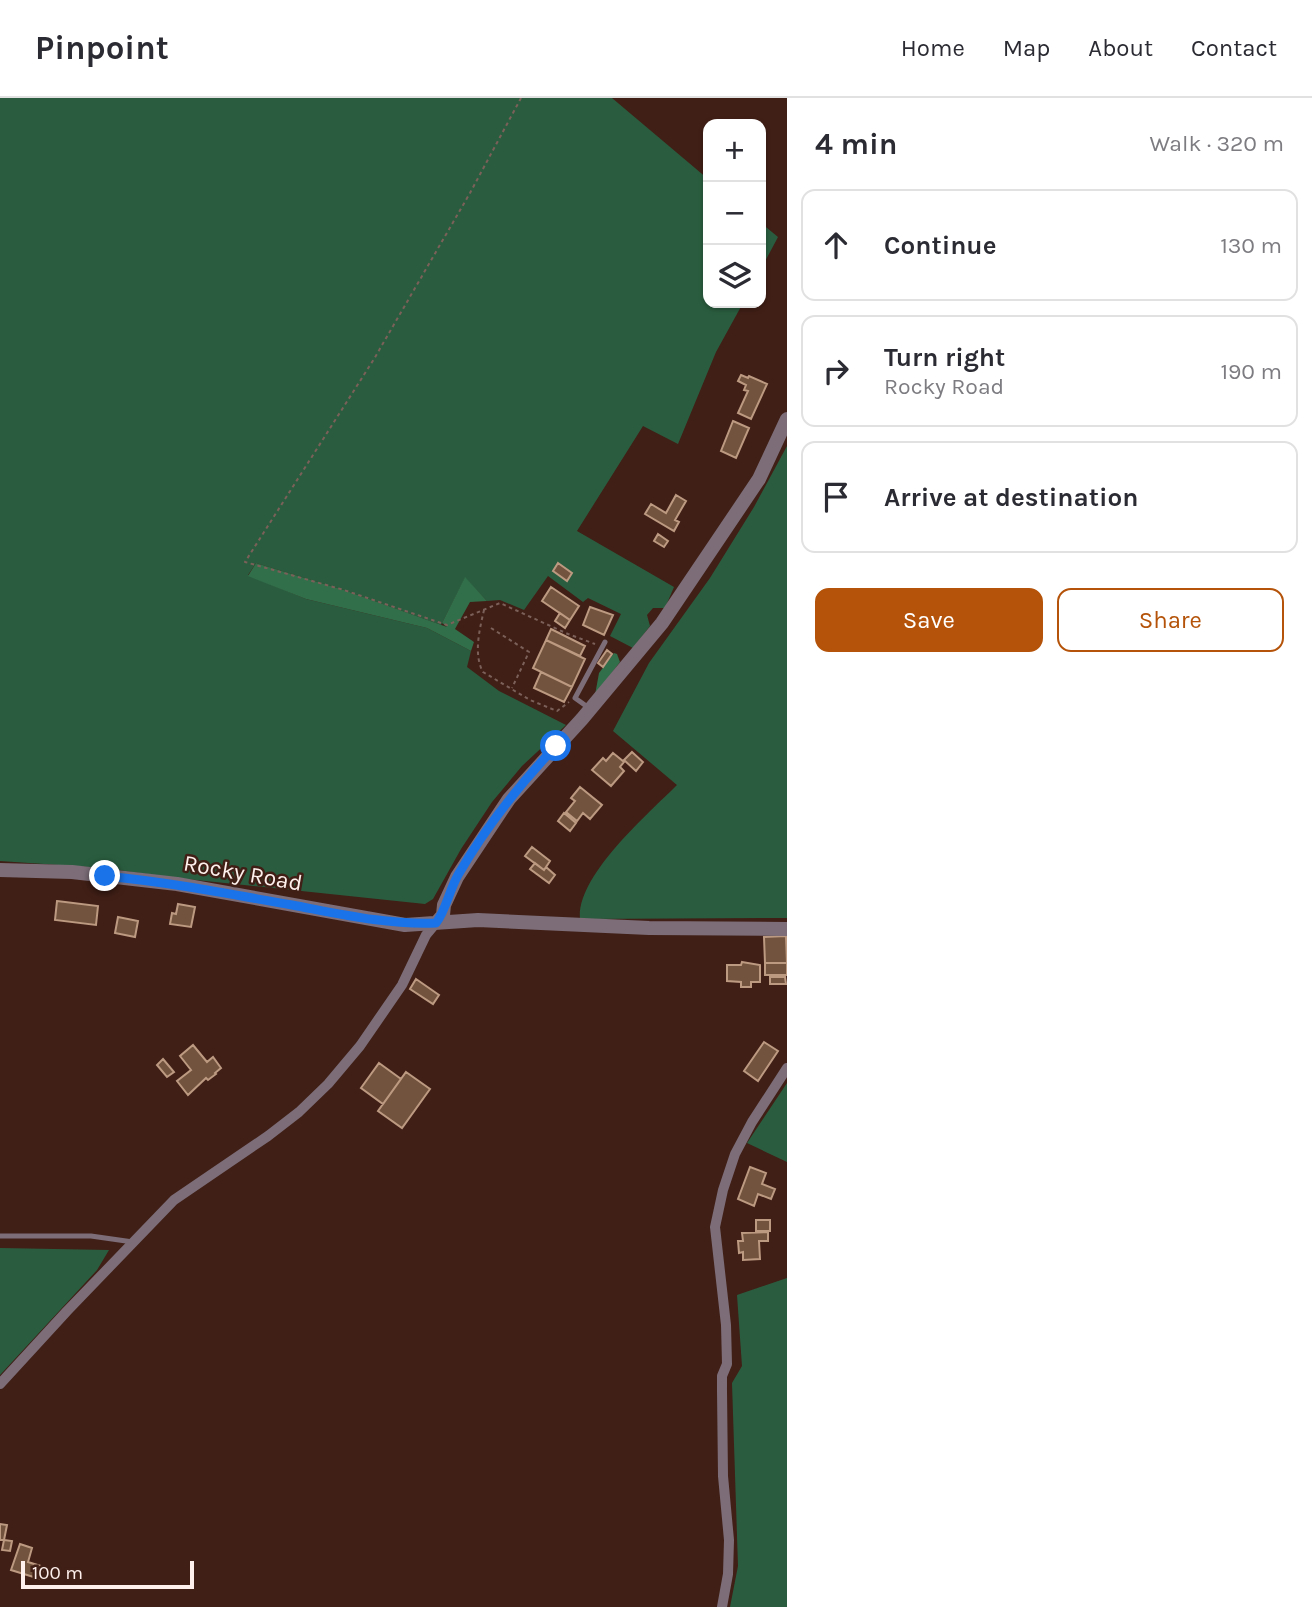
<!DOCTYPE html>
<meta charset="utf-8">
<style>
body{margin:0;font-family:Karla,sans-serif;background:#f7f7f7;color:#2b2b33}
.controls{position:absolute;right:21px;top:21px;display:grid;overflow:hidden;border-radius:14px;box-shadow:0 2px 5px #0004}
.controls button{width:63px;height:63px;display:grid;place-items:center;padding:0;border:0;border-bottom:2px solid #e1e1e2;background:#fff;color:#2b2b33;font:35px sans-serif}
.scale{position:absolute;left:21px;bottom:18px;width:173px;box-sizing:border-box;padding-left:7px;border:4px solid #fef0ec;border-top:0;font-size:19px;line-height:24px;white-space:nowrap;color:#fef0ec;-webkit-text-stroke:5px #401f16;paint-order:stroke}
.stop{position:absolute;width:21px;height:21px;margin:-16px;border:5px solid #1a73e8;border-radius:50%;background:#fff}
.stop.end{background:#1a73e8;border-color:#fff;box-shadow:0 2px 7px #0008}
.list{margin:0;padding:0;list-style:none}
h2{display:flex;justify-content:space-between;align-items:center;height:91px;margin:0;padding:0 28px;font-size:30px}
h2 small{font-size:23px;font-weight:400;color:#7c7c81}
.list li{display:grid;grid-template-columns:46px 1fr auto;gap:21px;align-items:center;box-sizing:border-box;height:112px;margin:0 14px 14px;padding:0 14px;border:2px solid #e1e1e2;border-radius:14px}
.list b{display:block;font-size:26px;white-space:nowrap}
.list p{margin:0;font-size:23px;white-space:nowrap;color:#7c7c81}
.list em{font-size:23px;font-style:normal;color:#7c7c81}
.actions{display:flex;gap:14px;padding:21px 28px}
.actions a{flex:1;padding:16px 0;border:2px solid #b45309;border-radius:14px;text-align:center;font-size:24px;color:#b45309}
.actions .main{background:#b45309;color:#fff}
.icon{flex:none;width:38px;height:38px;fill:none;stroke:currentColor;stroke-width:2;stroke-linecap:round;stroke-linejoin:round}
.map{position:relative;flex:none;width:787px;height:1509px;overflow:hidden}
header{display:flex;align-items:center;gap:42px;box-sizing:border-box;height:98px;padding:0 35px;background:#fff;border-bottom:2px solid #e1e1e2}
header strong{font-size:33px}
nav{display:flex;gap:38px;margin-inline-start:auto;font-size:24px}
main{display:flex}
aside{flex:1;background:#fff}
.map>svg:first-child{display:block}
.green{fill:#2a5d3f}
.forest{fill:#316e4a}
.building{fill:#72533d;stroke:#bc9981;stroke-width:2}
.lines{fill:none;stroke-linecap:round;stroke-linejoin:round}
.path{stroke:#7b6059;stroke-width:2;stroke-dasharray:3.5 3.5;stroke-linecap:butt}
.service{stroke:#7c6d78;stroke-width:5}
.minor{stroke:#7c6d78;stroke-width:10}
.tertiary{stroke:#7c6d78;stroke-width:14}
.route{stroke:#1a73e8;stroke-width:9}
.labels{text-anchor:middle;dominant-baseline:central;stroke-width:5;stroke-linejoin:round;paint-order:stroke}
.street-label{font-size:23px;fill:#fef0ec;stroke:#401f16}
</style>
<header>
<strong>Pinpoint</strong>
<nav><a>Home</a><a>Map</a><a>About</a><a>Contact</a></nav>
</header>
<main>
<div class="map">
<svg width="787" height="1509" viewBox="0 0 787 1509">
<rect width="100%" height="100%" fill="#401f16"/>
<path class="green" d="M0,0H612L708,81V205H743L716,254L678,346L643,328L577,433L674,489L665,510H653L647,517L650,528L633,550L610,538L621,516L588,500L583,504L548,478L524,512L500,502L487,503L465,480L441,527L344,492L256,465L248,477L306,501L427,530L471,553L467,569L499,593L566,627L522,668L492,704L461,751L433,801L425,806L177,780L103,770L0,763Z
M761,125L778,139L761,171Z
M787,348V820L580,821C576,778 648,716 677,687L613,633L649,565L710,480L754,409Z
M787,985V1064L747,1045Z
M0,1150L109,1152L97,1172L0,1277Z
M787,1180V1509H730L738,1468L732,1285L742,1268L737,1197Z"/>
<path class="forest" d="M256,465L344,492L447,529L442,525L465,479L487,503L470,504L455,531L474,544L471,553L427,530L306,501L248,478Z
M614,555L617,556L620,564L595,597L599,575Z"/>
<path class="building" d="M741,277L748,280L749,278L767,286L751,321L738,315L748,293L744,292L746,287L738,283Z
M733,323L749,330L736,360L721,353Z
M676,397L686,403L675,422L679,424L674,433L645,416L651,406L666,415Z
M658,436L668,443L664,449L654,443Z
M558,465L572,475L567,483L553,473Z
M551,489L579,508L570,522L542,503Z
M590,509L613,517L604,537L583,527Z
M560,515L570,522L565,530L555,523Z
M551,531L585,548L580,558L546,542Z
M546,542L585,561L572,589L533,570Z
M607,552L612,556L603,569L598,565Z
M541,574L572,589L564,604L534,590Z
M632,654L643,664L636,673L624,662Z
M613,655L624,664L620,669L624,673L611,688L592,672L603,660L606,663Z
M580,689L602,707L590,721L583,715L577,723L566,714L575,703L571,700Z
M564,715L576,725L570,733L558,723Z
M532,749L550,763L544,772L525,758Z
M535,765L544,772L546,769L555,777L549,785L530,771Z
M57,803L98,808L96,827L55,822Z
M178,806L195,809L191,829L170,826L172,815L176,816Z
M118,819L138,823L135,839L115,835Z
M786,838L787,865H765L764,839Z
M742,864L760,867V884H751V889H741V884L727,883V867H741Z
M765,865H787V877H765Z
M770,879H785L786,886H770Z
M416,881L439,897L433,906L410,891Z
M764,944L778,953L758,983L744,973Z
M193,947L207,964L213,959L221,970L215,975L216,976L208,982L206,980L188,997L177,983L191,972L180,958Z
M163,961L174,974L167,979L157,967Z
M379,965L401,981L383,1006L361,990Z
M406,974L430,991L402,1030L378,1013Z
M750,1069L766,1075L762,1086L775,1091L771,1101L758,1096L754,1108L738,1101Z
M756,1122H770V1133H756Z
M768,1134V1143H759L760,1161L743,1162V1154L739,1155L738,1143H743L742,1135Z
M0,1426L7,1427L4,1442H0Z
M4,1442L12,1443L10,1453L2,1452Z
M20,1446L32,1450L28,1464L44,1469L40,1481L11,1472Z"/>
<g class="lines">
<path class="path" d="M521,0L470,95L374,261L245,464L344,492L447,527L500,505L568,536L595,546
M484,512C480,530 473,556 483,574L530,602L557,613L569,604
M491,530L529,554L512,590"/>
<path class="service" d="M589,610L575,600L605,544
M0,1138H91L133,1144"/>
<path class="minor" d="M0,1286L67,1213L174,1102L268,1038L299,1014L328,986L360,948L402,887L426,837L436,825
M722,1509L728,1476L729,1442L723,1378L722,1293V1278L727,1266L726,1227L715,1129L723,1092L735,1056L752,1024L787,970"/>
<path class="tertiary" d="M0,772L72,774L177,786L405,827L478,822L649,830L787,831
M436,825L443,817L444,807L457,779L509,701L582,621L662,525L759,381L787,321"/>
</g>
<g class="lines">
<path class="route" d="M105,778C168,784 230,796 292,807C340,816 387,827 436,825C446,812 449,793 458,777C485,730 519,687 556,648"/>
</g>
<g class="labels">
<g class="street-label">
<text transform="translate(243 775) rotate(10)">Rocky Road</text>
</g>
</g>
</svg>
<div class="controls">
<button>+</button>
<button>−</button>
<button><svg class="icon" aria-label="layers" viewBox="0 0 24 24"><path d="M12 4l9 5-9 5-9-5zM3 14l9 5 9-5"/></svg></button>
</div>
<div class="scale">100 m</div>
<div class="stop" style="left:556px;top:648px"></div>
<div class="stop end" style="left:105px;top:778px"></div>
</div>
<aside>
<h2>4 min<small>Walk · 320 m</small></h2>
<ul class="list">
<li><svg class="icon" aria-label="ahead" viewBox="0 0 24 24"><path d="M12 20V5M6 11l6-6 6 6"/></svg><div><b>Continue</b></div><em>130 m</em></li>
<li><svg class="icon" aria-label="right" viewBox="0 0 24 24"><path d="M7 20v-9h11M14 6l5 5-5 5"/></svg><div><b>Turn right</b><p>Rocky Road</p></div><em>190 m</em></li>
<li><svg class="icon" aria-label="arrive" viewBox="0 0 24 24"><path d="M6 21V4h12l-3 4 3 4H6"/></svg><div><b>Arrive at destination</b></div></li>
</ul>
<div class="actions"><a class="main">Save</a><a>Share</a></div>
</aside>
</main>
